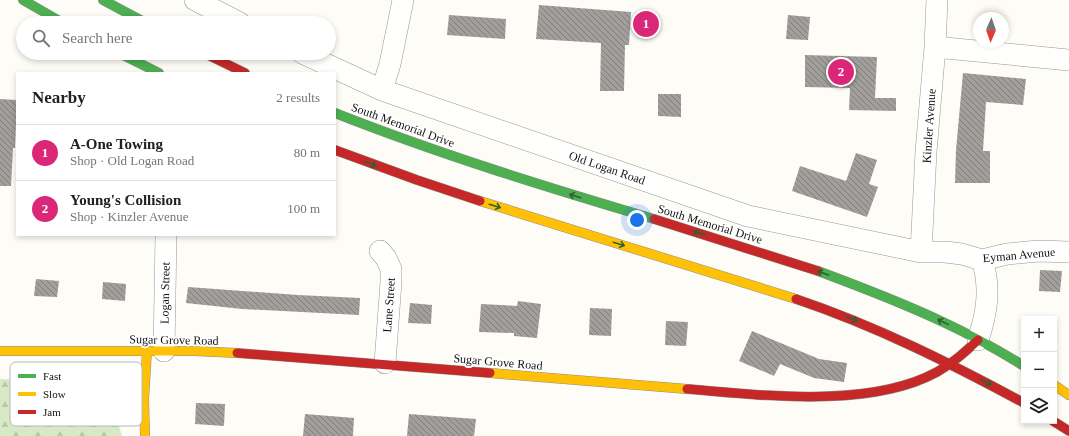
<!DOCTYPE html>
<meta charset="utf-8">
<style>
body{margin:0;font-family:Georgia,serif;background:#f2f2f2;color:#202124}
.controls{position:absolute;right:12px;bottom:12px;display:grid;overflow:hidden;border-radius:0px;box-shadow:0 2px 6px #0003}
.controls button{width:36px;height:36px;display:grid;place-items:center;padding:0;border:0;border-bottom:1px solid #e0e0e0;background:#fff;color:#202124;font:20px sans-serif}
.compass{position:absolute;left:973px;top:12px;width:36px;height:36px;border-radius:50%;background:#fff;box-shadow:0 2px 6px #0003;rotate:182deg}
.you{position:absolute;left:637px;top:220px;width:14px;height:14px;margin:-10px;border:3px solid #fff;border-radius:50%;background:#1a73e8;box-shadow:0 0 0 6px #1a73e833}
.badge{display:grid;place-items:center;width:26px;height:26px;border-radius:50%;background:#db2777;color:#fff;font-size:13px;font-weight:700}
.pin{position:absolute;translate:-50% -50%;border:2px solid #fff;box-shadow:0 1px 4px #0006}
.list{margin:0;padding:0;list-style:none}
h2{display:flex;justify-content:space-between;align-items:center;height:52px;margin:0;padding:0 16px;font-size:17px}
h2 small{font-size:13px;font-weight:400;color:#757577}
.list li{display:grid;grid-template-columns:26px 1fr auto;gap:12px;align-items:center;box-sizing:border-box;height:56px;padding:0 16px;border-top:1px solid #e0e0e0}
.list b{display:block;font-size:15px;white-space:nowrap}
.list p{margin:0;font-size:13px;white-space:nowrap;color:#757577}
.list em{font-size:13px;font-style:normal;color:#757577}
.icon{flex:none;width:22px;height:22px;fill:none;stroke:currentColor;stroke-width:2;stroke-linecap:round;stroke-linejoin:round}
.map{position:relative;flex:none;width:1069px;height:436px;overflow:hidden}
.search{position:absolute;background:#fff;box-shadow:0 2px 6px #0003;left:16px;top:16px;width:320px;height:44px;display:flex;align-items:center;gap:10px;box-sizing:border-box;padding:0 14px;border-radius:22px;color:#757577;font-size:15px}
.panel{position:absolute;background:#fff;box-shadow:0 2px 6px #0003;left:16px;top:72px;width:320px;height:164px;border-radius:0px}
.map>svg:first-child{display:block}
.forest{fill:url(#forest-firs)}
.building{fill:url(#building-back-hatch)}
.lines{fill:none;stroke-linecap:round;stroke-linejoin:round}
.street-casing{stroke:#979795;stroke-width:22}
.fast-casing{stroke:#8e8d8b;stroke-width:10}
.slow-casing{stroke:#8e8d8b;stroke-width:10}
.jam-casing{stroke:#8e8d8b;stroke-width:10}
.street{stroke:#fffffe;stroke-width:21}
.fast{stroke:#4caf50;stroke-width:9}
.slow{stroke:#ffc107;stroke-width:9}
.jam{stroke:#c62828;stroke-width:9}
.oneway{stroke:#2e6030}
.labels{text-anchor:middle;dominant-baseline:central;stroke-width:4;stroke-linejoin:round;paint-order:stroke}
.street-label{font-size:12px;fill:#111;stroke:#fff}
.key{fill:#fff;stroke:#b8b8b8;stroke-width:1}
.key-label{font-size:11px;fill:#111}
</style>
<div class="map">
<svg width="1069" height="436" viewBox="0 0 1069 436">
<defs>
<pattern id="forest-firs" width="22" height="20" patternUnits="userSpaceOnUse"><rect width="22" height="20" fill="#d8eac5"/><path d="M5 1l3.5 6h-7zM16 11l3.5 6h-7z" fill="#b8c8a8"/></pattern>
<pattern id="building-back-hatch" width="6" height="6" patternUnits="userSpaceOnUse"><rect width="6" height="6" fill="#a19f9c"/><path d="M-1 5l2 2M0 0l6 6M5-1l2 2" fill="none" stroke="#82807e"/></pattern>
</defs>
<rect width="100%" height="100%" fill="#fdfcf7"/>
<path class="forest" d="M0,379L105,382L122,436H0Z"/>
<path class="building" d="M539,5L631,12L629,45H625L624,91H600L601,43L536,39Z
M449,15L506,19L505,39L447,35Z
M788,15L810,17L808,40L786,39Z
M805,55L877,57L875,98H896V111L849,110L850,88L805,87Z
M963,73L1026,79L1023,105L986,102L983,151H990V183H955L956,150Z
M658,94H681V117L658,116Z
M0,99L17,100L15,148H13L11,186H0Z
M856,153L877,160L869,184L878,187L867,217L792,191L800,166L846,181Z
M1040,270L1062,271L1060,292L1039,291Z
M36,279L59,281L57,297L34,296Z
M103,282L126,284L125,301L102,299Z
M188,287L298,295L360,298L359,315L242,309L186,303Z
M518,301L541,304L537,338L514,336V333L479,332L481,304L517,306Z
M410,303L432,305L431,324L408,323Z
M590,308L612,309L611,336L589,335Z
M666,321L688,322L686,346L665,345Z
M752,331L819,359L847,363L844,382L814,378L780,364L774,376L739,361Z
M196,403L225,404L224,426L195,424Z
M305,414L354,418L353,436H303Z
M409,414L476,419L474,436H407Z"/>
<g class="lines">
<g class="street-casing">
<path id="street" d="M195,0L240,23
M935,47L1069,60
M302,53L382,90L748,216L921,252H945L962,254L982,260L1007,254L1038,251L1069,252
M382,90L390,64L403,0
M380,251L386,258L391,269V282L385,363
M921,252L926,152L935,47L937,0
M978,340C987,313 991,287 982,260
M164,351L166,235"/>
</g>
<g class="fast-casing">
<path id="fast" d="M23,0L63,23
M103,0L146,23
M119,53L159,73
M335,113C439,154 546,187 654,219
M818,271C861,287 903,303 943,322C971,335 998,350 1024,366"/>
</g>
<g class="slow-casing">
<path id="slow" d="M480,201L796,299
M0,351H194L237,353
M490,373L687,389
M1054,385L1069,395
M145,436L144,399L147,351"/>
</g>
<g class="jam-casing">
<path id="jam" d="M204,53L245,73
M335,150L417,180L480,201
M654,219L818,271
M796,299C876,326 950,363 1024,403
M237,353L490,373
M687,389C762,395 869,409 937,372C953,363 965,352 978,340
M1053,421L1069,431"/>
</g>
<use href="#street" class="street"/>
<use href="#fast" class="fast"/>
<use href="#slow" class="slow"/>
<use href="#jam" class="jam"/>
</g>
<defs><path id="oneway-shaft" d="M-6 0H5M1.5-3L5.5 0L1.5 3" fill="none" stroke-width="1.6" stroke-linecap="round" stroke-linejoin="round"/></defs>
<g class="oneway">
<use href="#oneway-shaft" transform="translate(371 164) rotate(21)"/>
<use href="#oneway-shaft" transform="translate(575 196) rotate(-163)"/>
<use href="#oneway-shaft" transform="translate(495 206) rotate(17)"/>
<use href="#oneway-shaft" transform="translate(699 233) rotate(-163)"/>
<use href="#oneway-shaft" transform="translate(619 244) rotate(17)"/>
<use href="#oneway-shaft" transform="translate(823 273) rotate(-161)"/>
<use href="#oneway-shaft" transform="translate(852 319) rotate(22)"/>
<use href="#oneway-shaft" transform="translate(943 322) rotate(-154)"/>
<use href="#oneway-shaft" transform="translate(986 382) rotate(29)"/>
</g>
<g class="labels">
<g class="street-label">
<text transform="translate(403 125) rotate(20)">South Memorial Drive</text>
<text transform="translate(929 126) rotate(-86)">Kinzler Avenue</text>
<text transform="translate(607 168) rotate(19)">Old Logan Road</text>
<text transform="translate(710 224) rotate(17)">South Memorial Drive</text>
<text transform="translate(1019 255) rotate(-5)">Eyman Avenue</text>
<text transform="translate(165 293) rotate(-89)">Logan Street</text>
<text transform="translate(389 305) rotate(-86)">Lane Street</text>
<text transform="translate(174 340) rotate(1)">Sugar Grove Road</text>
<text transform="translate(498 362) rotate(5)">Sugar Grove Road</text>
</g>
</g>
<rect x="10" y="362" width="132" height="64" rx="6" class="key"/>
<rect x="18" y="374" width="18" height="4" fill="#4caf50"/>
<rect x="18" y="392" width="18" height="4" fill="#ffc107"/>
<rect x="18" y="410" width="18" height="4" fill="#c62828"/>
<g class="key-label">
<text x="43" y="380">Fast</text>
<text x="43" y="398">Slow</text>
<text x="43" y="416">Jam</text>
</g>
</svg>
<div class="controls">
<button>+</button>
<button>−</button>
<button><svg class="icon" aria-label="layers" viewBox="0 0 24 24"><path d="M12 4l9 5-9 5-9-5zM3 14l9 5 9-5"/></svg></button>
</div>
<svg class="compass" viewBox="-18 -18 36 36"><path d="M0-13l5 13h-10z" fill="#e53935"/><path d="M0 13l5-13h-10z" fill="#757577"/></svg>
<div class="you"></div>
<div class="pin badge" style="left:646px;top:24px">1</div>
<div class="pin badge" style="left:841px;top:72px">2</div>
<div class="search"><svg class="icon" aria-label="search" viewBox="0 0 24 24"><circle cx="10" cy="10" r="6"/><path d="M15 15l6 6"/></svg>Search here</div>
<section class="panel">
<h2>Nearby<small>2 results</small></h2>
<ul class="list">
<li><span class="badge">1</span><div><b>A-One Towing</b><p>Shop · Old Logan Road</p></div><em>80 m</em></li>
<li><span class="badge">2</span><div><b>Young's Collision</b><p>Shop · Kinzler Avenue</p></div><em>100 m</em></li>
</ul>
</section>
</div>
